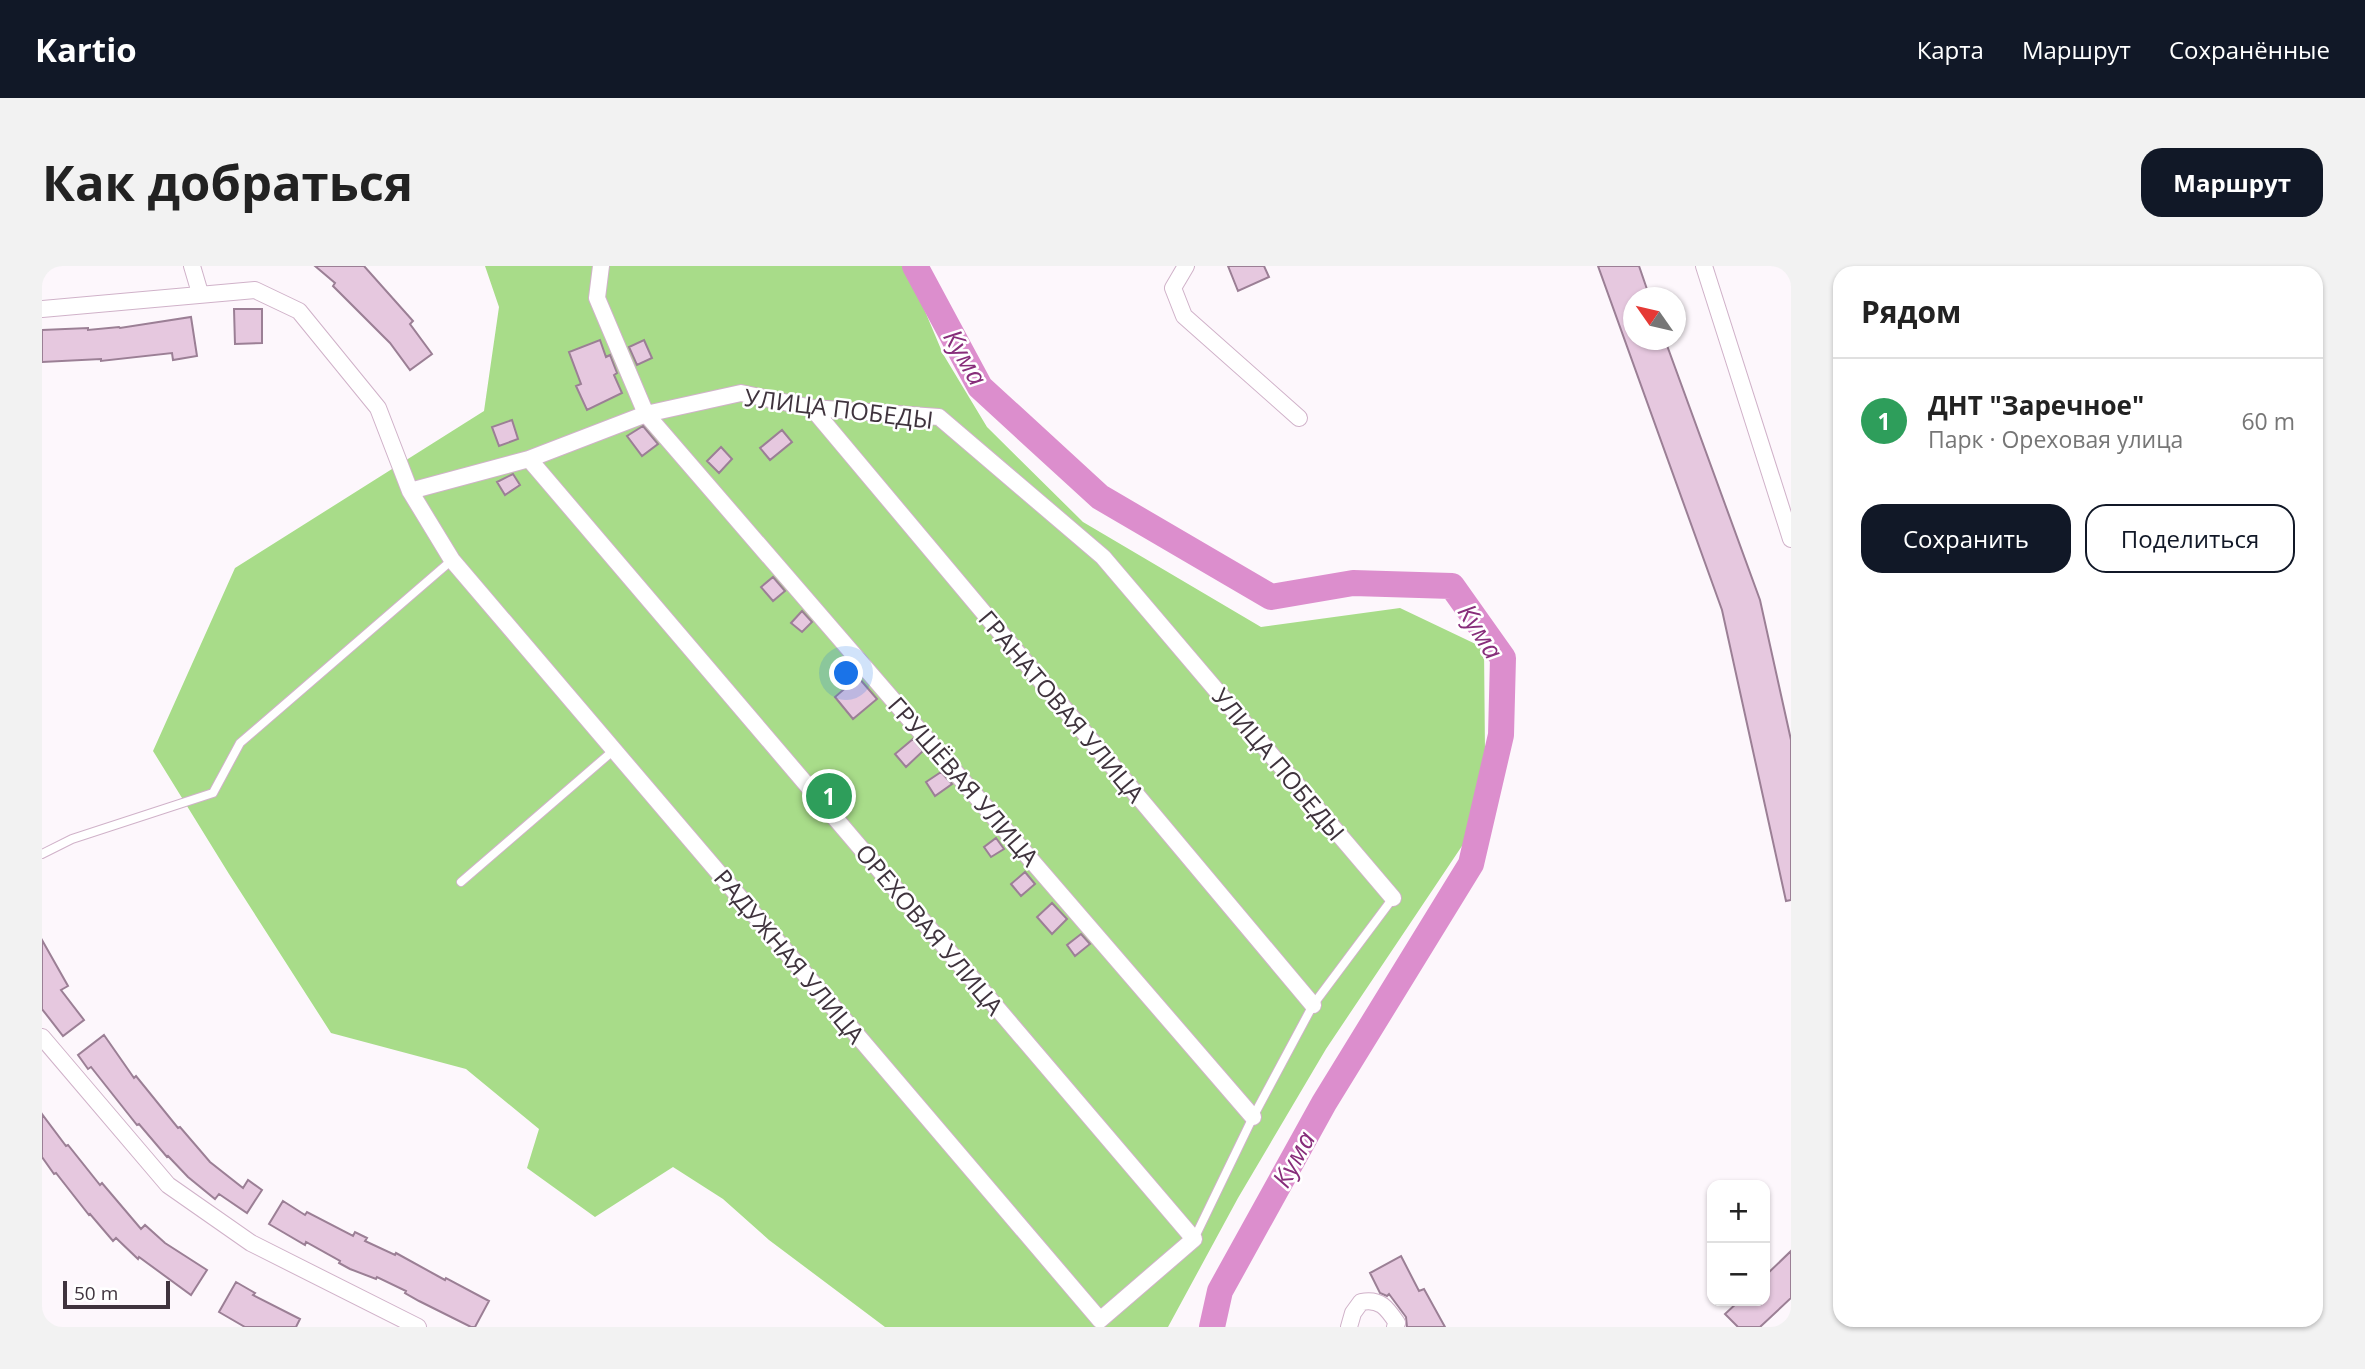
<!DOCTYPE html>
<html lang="ru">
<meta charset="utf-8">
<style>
body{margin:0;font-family:"Open Sans",sans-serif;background:#f2f2f2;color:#222}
.controls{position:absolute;right:21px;bottom:21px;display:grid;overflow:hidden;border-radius:14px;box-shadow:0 2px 5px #0004}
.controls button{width:63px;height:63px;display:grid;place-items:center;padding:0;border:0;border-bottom:2px solid #e0e0e0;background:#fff;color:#222;font:35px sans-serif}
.compass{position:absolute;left:1581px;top:21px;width:63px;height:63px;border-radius:50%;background:#fff;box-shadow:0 2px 5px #0004;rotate:304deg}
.scale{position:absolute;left:21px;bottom:18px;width:107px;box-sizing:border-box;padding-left:7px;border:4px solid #3f333d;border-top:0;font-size:19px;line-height:24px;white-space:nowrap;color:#3f333d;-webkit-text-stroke:5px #fff;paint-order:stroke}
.you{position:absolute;left:805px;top:408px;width:24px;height:24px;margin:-18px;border:5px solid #fff;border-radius:50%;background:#1a73e8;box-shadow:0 0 0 10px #1a73e833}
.badge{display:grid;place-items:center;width:46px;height:46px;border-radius:50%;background:#111827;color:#fff;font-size:23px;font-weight:700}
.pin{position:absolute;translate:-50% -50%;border:4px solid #fff;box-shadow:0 2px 7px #0006}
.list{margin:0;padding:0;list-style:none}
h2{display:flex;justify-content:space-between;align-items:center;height:91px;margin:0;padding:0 28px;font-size:30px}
h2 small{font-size:23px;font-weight:400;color:#767676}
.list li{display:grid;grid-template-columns:46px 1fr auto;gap:21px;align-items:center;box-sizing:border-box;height:126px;padding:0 28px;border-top:2px solid #e0e0e0}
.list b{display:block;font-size:26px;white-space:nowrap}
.list p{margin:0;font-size:23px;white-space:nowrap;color:#767676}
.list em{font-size:23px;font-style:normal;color:#767676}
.actions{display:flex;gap:14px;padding:21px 28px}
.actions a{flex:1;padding:16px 0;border:2px solid #111827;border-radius:21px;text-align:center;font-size:24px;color:#111827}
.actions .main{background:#111827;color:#fff}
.map{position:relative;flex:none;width:1749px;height:1061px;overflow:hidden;border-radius:21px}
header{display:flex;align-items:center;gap:42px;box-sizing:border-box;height:98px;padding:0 35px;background:#111827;color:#fff}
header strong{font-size:33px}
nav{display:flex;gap:38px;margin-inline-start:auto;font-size:24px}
.intro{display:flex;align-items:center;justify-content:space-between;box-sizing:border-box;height:168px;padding:0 42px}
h1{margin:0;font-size:49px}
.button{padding:18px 32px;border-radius:21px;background:#111827;color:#fff;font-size:24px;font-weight:700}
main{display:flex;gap:42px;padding:0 42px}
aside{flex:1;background:#fff;border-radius:21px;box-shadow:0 2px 5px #0004}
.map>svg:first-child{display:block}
.green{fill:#a8dc89}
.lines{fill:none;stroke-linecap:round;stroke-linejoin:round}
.river{stroke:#dc8ecd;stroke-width:26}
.building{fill:#e6c8df;stroke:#9b7f95;stroke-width:2}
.lane-casing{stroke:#d0b2c9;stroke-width:10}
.street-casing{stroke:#d0b2c9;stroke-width:18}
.lane{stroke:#fff;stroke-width:8}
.street{stroke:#fff;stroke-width:16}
.labels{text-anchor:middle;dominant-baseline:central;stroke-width:5;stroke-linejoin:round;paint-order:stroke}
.street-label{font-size:24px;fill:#3f333d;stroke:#fff}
.water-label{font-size:26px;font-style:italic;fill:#872d7a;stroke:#fff}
</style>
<header>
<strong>Kartio</strong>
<nav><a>Карта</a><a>Маршрут</a><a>Сохранённые</a></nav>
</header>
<div class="intro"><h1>Как добраться</h1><a class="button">Маршрут</a></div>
<main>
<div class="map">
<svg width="1749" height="1061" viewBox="0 0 1749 1061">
<rect width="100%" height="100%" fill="#fdf7fc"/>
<path class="green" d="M443,0H864L901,88L945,161L1041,256L1219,361L1358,342L1442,382L1443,486L1424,574L1284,783L1196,932L1126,1061H843L727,974L681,933L631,901L553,951L485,902L497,863L424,803L289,767L187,608L111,485L193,302L442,145L457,41Z"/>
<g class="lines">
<path class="river" d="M873,0L938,121L1058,231L1229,331L1311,317L1410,320L1461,392L1459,469L1429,598L1282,837L1178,1025L1170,1061"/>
</g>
<path class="building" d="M273,0H322L371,55L368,58L390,88L368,104L348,77L291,20L293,17Z
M1186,0H1222L1227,11L1196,25Z
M1556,0H1597L1608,32H1592V74H1623L1718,334L1749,474V634L1744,635L1680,344Z
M192,43H220V77L193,78Z
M149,51L155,90L131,94L130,87L59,95V93L0,96V64L46,62V64L77,61L78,62Z
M558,74L564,91L568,89L575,107L572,109L580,127L545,144L534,120L539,118L527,86Z
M602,74L610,92L595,99L587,81Z
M470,154L476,173L457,180L450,161Z
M601,160L616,178L600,190L585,170Z
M740,164L750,176L728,194L718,182Z
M679,181L690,193L677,207L665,195Z
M471,208L478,219L463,229L455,216Z
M731,311L743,325L731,335L719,321Z
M760,345L770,356L760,366L749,357Z
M816,411L835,433L811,453L793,431Z
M871,473L881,485L864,501L853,488Z
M899,506L910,518L893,530L884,516Z
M954,572L962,583L949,591L942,581Z
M983,606L993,618L979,630L969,618Z
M1010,637L1025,653L1010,668L995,651Z
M1039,668L1048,678L1033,690L1025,679Z
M0,674L26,720L19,724L42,754L21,770L0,743Z
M62,769L92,812L94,810L136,862L138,861L168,896L201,922L206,914L220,924L205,947L177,928L173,933L146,911L126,890L125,891L97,858L95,859L49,801L46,803L36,789Z
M0,848L24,880L26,879L58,919L60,917L99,963L103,959L123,977L165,1004L149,1029L97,991L96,993L74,972L71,975L48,948L47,949L14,907L12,908L0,891Z
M241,935L263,949L265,946L311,970L313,966L325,972L323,975L353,989L354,987L403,1014L404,1012L447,1035L433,1061H429L377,1035L363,1027L364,1025L335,1011L334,1013L308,1003L297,997L298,995L264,976L263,979L227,958Z
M1749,985V1032L1718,1061H1696L1683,1048L1697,1035H1723V1010Z
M1359,990L1377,1025L1382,1023L1403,1061H1365L1364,1051L1347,1028L1345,1030L1338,1027L1328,1007Z
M194,1016L213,1027L211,1029L258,1053L254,1061H203L177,1046Z"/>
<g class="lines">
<g class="lane-casing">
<path id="lane" d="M0,588L30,573L171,527L198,477L410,294
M419,616L572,484
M1152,973L1211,851L1271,739L1351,632"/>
</g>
<g class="street-casing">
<path id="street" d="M150,0L158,27
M559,0L555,32L604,148L1211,851
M1144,0L1131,22L1142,50L1257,152
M1662,0L1749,273
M0,43L213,24L257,45L336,142L368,225L410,294L1058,1054L1152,973L487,193
M770,142L1271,739
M368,225L487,193L604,148L699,127L770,142L897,151L1061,291L1351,632
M0,771L126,919L209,977L376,1061
M1307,1061L1311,1047L1319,1036C1338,1032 1345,1042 1355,1057L1353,1061"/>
</g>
<use href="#lane" class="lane"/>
<use href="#street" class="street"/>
</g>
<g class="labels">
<g class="street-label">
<text transform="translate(797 142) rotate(7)">УЛИЦА ПОБЕДЫ</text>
<text transform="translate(1020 440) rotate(50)">ГРАНАТОВАЯ УЛИЦА</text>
<text transform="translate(1237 498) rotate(50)">УЛИЦА ПОБЕДЫ</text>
<text transform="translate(922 515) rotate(49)">ГРУШЁВАЯ УЛИЦА</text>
<text transform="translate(888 663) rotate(50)">ОРЕХОВАЯ УЛИЦА</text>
<text transform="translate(748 690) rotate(50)">РАДУЖНАЯ УЛИЦА</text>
</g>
<g class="water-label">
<text transform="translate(924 91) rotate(60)">Кума</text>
<text transform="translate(1439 365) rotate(58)">Кума</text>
<text transform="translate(1251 893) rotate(-61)">Кума</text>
</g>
</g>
</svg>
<div class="controls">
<button>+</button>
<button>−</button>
</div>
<svg class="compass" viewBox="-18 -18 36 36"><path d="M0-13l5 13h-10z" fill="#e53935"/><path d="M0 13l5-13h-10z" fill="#767676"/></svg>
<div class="scale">50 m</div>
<div class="you"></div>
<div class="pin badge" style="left:787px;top:530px;background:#2e9e5b">1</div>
</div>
<aside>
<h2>Рядом<small></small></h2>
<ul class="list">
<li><span class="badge" style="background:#2e9e5b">1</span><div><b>ДНТ &quot;Заречное&quot;</b><p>Парк · Ореховая улица</p></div><em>60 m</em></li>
</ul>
<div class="actions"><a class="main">Сохранить</a><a>Поделиться</a></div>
</aside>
</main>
